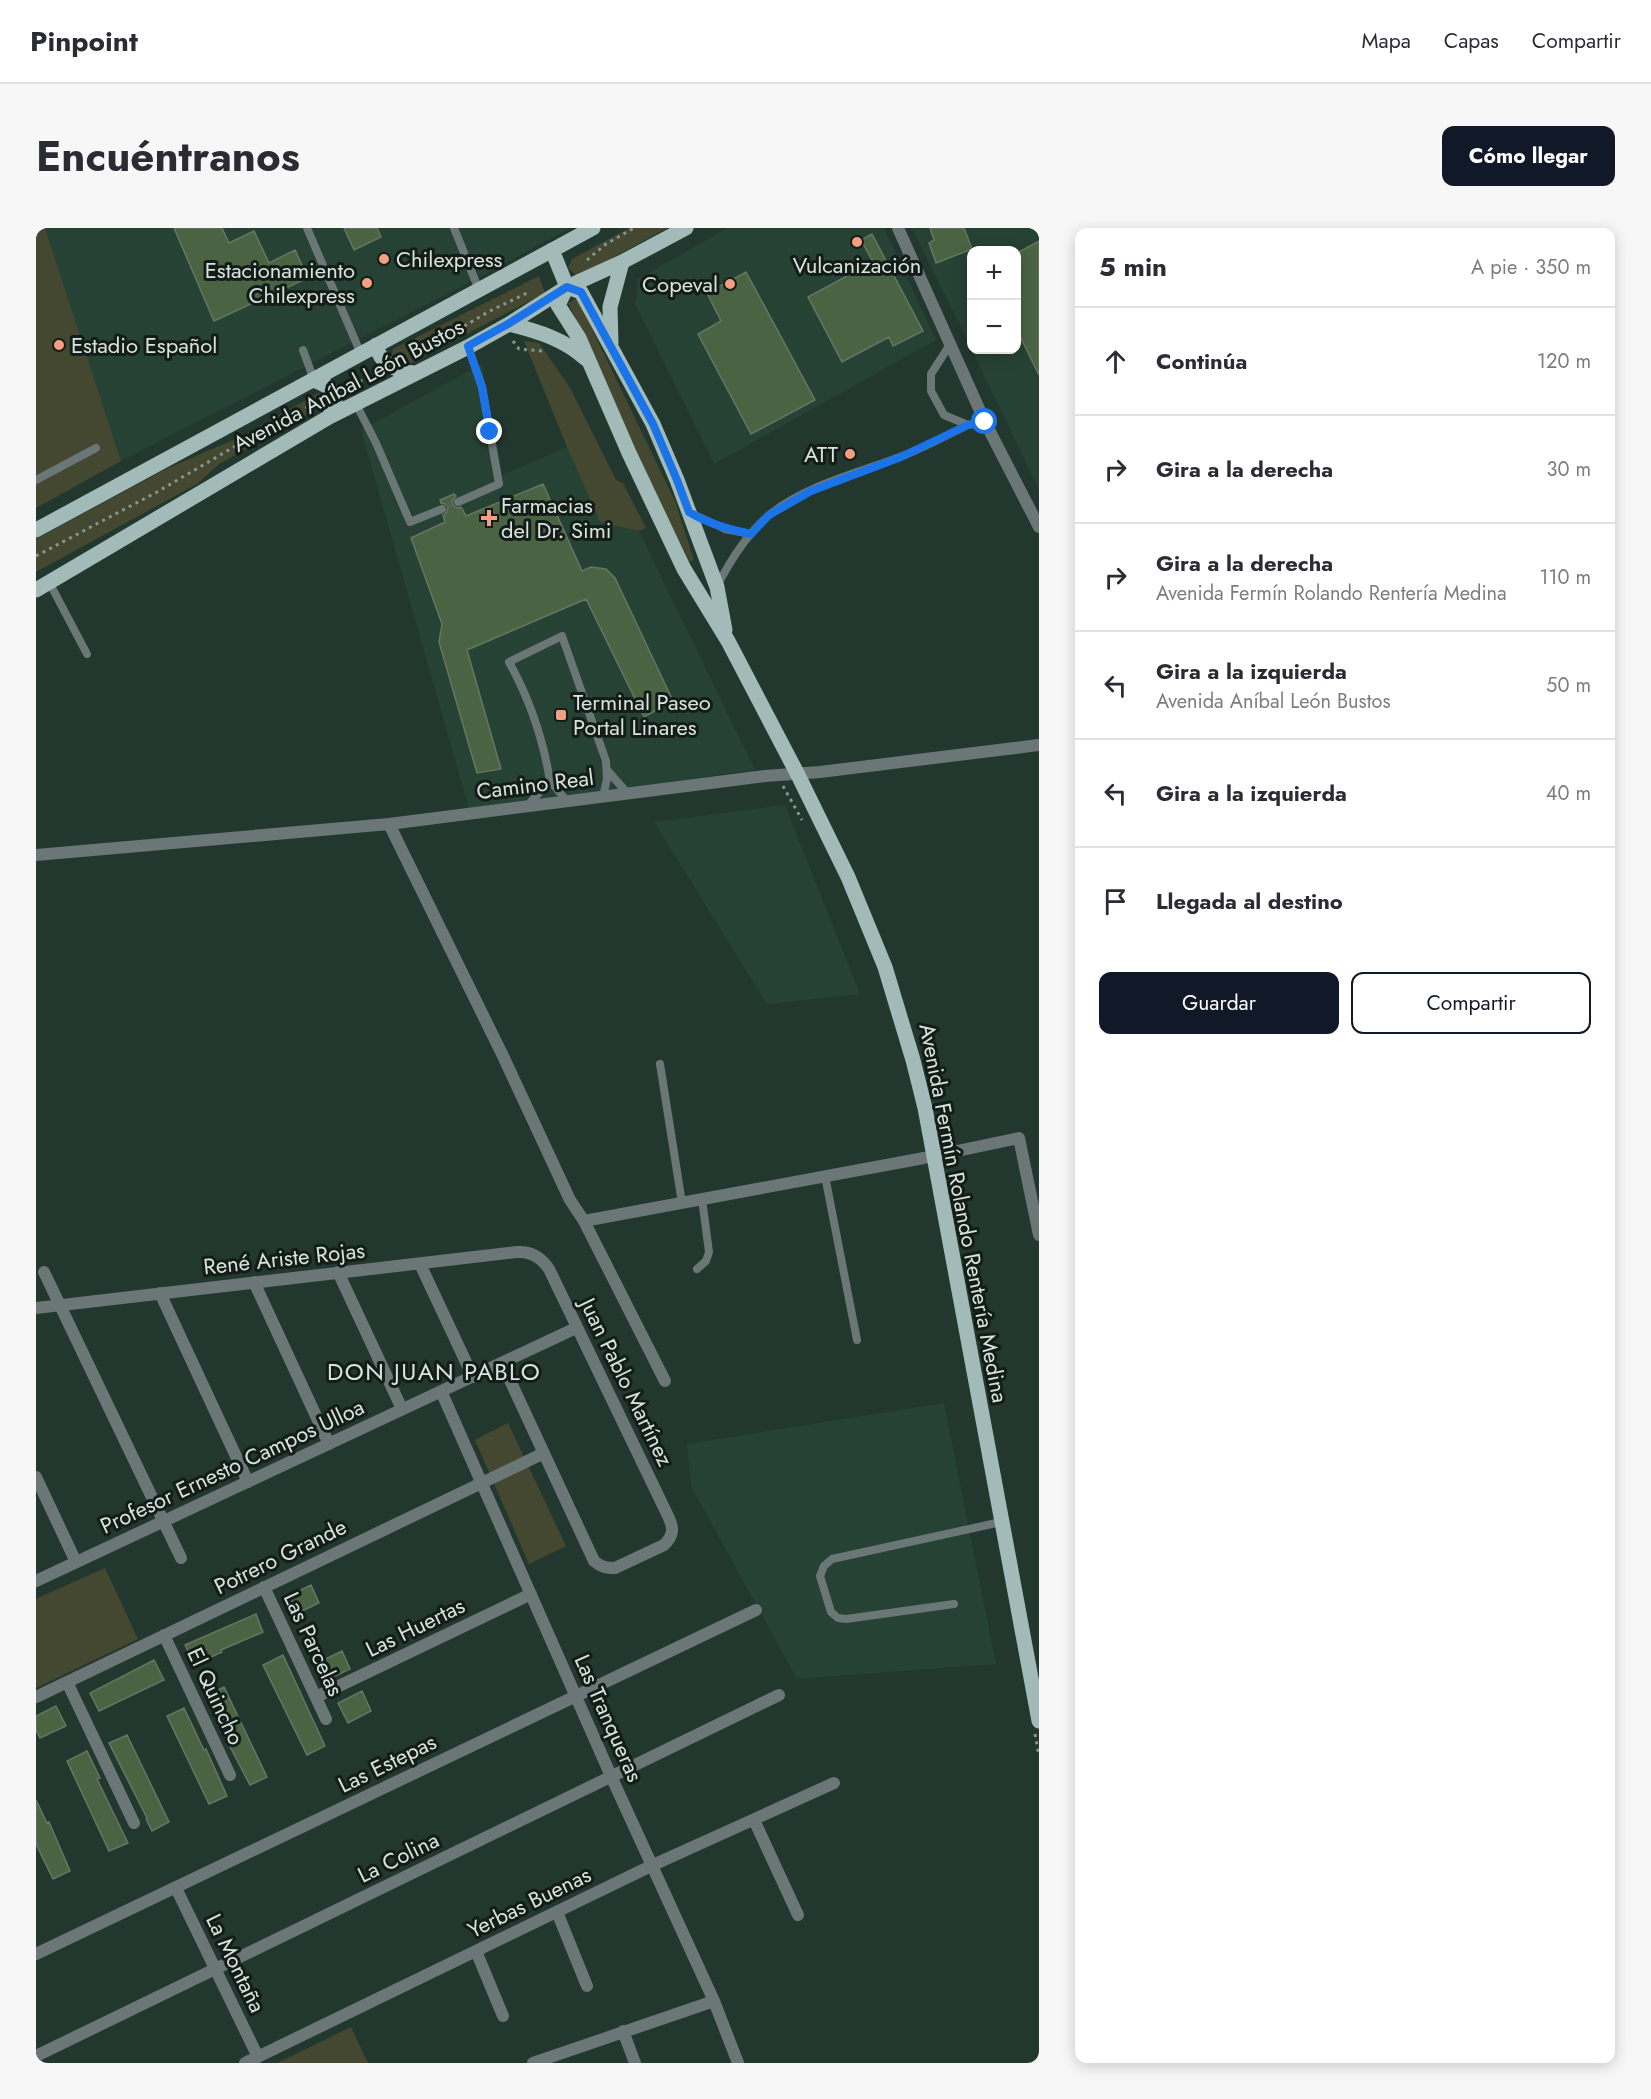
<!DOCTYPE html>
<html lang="es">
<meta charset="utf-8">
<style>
body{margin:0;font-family:Jost,sans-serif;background:#f7f7f7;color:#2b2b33}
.controls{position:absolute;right:18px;top:18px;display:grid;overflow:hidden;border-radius:12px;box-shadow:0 3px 15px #0003}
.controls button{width:54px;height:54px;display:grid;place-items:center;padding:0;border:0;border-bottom:2px solid #e1e1e2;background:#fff;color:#2b2b33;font:30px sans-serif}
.stop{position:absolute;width:18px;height:18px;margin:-14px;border:4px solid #1a73e8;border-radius:50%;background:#fff}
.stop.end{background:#1a73e8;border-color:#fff;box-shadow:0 2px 6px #0008}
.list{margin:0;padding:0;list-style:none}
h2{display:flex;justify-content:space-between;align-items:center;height:78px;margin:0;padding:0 24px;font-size:26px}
h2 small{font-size:20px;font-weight:400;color:#7c7c81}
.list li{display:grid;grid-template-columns:39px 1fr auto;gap:18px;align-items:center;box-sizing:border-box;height:108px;padding:0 24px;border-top:2px solid #e1e1e2}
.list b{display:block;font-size:22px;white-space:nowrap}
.list p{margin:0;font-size:20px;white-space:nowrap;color:#7c7c81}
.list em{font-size:20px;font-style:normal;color:#7c7c81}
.actions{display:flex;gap:12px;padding:18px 24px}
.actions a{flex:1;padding:14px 0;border:2px solid #111827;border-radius:12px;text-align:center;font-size:21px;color:#111827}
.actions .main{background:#111827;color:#fff}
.icon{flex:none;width:33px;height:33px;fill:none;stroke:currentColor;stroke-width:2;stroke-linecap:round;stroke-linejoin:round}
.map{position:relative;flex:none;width:1003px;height:1835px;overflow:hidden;border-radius:12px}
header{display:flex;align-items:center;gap:36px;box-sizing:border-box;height:84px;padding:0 30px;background:#fff;border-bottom:2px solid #e1e1e2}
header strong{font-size:28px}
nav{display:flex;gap:33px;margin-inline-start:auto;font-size:21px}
.intro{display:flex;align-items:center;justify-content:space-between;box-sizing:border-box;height:144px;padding:0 36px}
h1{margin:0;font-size:42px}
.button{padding:15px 27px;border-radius:12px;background:#111827;color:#fff;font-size:21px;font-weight:700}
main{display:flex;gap:36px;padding:0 36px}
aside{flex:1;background:#fff;border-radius:12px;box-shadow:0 3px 15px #0003}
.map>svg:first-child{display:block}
.built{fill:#264235}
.green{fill:#454831}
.building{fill:#4a6343;stroke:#677563;stroke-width:1.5}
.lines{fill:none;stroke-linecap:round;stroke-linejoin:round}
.path{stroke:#85968e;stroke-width:3;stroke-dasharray:3 4.5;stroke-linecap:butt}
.service{stroke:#6b7776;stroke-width:8}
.minor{stroke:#6b7776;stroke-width:12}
.primary{stroke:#a2bbb9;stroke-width:15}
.route{stroke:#1a73e8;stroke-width:8}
.poi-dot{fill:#f39f82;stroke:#131c18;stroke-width:2}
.labels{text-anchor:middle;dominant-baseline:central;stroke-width:6;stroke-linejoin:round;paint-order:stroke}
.poi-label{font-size:22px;fill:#d7e4dd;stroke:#131c18;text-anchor:start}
.street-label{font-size:22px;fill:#d7e4dd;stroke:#131c18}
.neighbourhood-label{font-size:24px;letter-spacing:1.5px;fill:#d7e4dd;stroke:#131c18}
</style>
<header>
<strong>Pinpoint</strong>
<nav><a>Mapa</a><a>Capas</a><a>Compartir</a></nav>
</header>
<div class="intro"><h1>Encuéntranos</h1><a class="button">Cómo llegar</a></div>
<main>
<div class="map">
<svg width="1003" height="1835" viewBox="0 0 1003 1835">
<rect width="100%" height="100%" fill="#22372d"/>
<path class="built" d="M9,0H534L452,45L85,233Z
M691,0H848L900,112L678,236L599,76L602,51Z
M876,0H1003V262L936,122H981V22H936L935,120Z
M446,136L466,247L531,219L564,294L603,303L719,542L433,581L325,202Z
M749,577L824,766L731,776L618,594Z
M908,1175L960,1436L761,1451L655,1258L651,1216Z"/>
<path class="green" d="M0,0H9L85,233L0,280Z
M593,0H631L542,49L532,40L536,31Z
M503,48L509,65L377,134L364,138L355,129L357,121Z
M541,70L639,273L658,332L654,334L599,226L575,165L532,75Z
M488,113L503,115L533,158L580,252L587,255L610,300L603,303L564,294L531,219Z
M282,165L287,168L289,177L183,236L161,256L0,344V311L130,241L204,209Z
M472,1195L530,1318L493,1336L439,1212Z
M69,1340L102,1411L0,1460V1371Z
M315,1799L332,1835H241Z"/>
<path class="building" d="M138,0H186L193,15L218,3L233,35L259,22L272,50L178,93Z
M308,0H341L345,9L318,22Z
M894,0H928L936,21L900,35L893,15L898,12Z
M836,6L887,103L857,118L853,109L806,134L772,69L837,34L825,12Z
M1003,13V147L981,102V25Z
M710,44L779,172L715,206L662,106L685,93L671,65Z
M507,256L546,343L555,339L570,341L579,350L637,473L608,489L550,371L431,422L465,541L441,545L403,414L406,396L375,310L409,294L407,287L411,284L412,279L409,276L405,275L404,272L418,266L420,268L416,273L417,277L421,280L425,279L430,288Z
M275,1357L283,1375L258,1387L250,1369Z
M220,1386L227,1404L185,1422L186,1424L158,1437L149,1417Z
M306,1423L314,1441L289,1453L281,1435Z
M247,1427L289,1518L271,1527L227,1437Z
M118,1432L128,1452L63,1483L54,1465Z
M188,1459L231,1549L214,1557L190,1511L171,1467Z
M326,1463L335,1483L312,1495L302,1475Z
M20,1478L30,1498L4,1510L0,1502V1488Z
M148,1480L168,1522L170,1521L191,1568L173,1576L131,1488Z
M91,1507L133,1594L116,1603L110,1591L111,1590L73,1515Z
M51,1523L64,1550L61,1551L92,1615L73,1623L31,1533Z
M0,1572L11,1595L13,1594L34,1643L17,1651L0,1616Z"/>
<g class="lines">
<path class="path" d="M551,32L570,16L598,0
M477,113L483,121L506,123
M383,125L452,84L493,64
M310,160L342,145
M0,328L121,264L244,192L283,174
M747,558L766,592
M999,1506L1003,1528"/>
<path class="service" d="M271,0L325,126
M418,0L443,62
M915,115L895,146V163L908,187L932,197L949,194
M267,122L278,152
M320,176L340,215L374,294L406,281
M0,252L60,220
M422,274L463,256L446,159L432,119
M657,286L689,301L715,306
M13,354L51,426
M681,358C694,333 710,307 732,288C768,258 819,246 861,230C886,221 909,208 932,197
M571,542L592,566
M514,553C507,510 494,472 473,434L526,408L570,533L571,551L567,569
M492,577L514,553L531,573
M624,836L646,975
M789,948L821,1112
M661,1041L670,1033L673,1024L666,971
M918,1376L810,1391L802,1390L795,1384L784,1348L788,1338L796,1331L965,1294"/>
<path class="minor" d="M862,0L949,194L1003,299
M353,596L467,828L534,972L548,993L629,1153
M0,627L353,596L729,548L784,544L1003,517
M548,993L888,930L983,910L1003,1007
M384,1036L437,1149
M8,1044L145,1330
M302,1044L366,1181
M218,1054L293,1216
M124,1065L212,1254
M0,1080L481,1024C495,1023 505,1029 513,1041L632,1288C638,1300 638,1307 628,1317L579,1340C570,1340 565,1339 558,1333L466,1135
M405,1163L575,1548L678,1773L702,1835
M0,1249L40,1334
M0,1353L540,1100
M228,1359L290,1491
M128,1407L194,1547
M31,1454L98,1595
M0,1469L506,1226
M280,1469L495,1366
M718,1592L762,1687
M140,1660L222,1829
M521,1684L551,1758
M440,1723L467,1788
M0,1726L720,1382
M587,1803L599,1835
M0,1828L743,1467
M209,1835L617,1637L798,1555
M497,1835L678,1773"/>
<path class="primary" d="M516,22L531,59L545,64L617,196L641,252L681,359L689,402
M531,59L522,77L543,110L593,225L648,341L692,413L762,547L812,649L849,739L877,832L889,880L1003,1493
M473,96C501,103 528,111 550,131
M575,115L574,79L586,34
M340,117C344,136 361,144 379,145
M278,152C300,161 305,167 293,189
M0,302L557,0
M0,362L293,189L432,119L473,96L531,59L586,34L650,0"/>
</g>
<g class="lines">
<path class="route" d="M454,204L446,159L432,118L472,96L531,59L545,64L617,196L641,252L653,284C673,296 692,301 715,306L733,287L775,263L865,229L932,197L949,194"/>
</g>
<g class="poi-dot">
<circle cx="821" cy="14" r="6"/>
<circle cx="348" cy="31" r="6"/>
<circle cx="331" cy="55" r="6"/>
<circle cx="694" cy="56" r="6"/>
<circle cx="23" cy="117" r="6"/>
<circle cx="814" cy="226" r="6"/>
<path d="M450 281h6v6h6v6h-6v6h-6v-6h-6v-6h6z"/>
<rect x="519" y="481" width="12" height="12" rx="3"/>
</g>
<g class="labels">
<g class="poi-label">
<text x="360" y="31">Chilexpress</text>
<text x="821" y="37" text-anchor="middle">Vulcanización</text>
<text x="319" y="42" text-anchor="end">Estacionamiento<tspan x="319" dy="25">Chilexpress</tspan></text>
<text x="682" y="56" text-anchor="end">Copeval</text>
<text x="35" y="117">Estadio Español</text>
<text x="802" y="226" text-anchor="end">ATT</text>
<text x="465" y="277">Farmacias<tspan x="465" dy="25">del Dr. Simi</tspan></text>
<text x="537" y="474">Terminal Paseo<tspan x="537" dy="25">Portal Linares</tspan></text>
</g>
<g class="street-label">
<text transform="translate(312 157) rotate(-28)">Avenida Aníbal León Bustos</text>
<text transform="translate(499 556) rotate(-7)">Camino Real</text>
<text transform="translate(928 985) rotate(79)">Avenida Fermín Rolando Rentería Medina</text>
<text transform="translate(248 1030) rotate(-6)">René Ariste Rojas</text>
<text transform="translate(591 1154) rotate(64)">Juan Pablo Martínez</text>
<text transform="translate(196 1238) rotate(-25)">Profesor Ernesto Campos Ulloa</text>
<text transform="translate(244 1328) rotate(-26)">Potrero Grande</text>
<text transform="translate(379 1399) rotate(-26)">Las Huertas</text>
<text transform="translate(278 1416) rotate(65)">Las Parcelas</text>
<text transform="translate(180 1468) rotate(65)">El Quincho</text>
<text transform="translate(573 1490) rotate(66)">Las Tranqueras</text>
<text transform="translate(351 1535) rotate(-26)">Las Estepas</text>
<text transform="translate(362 1629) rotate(-26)">La Colina</text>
<text transform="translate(493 1674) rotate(-26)">Yerbas Buenas</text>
<text transform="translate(200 1735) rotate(64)">La Montaña</text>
</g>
<g class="neighbourhood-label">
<text x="398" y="1143">DON JUAN PABLO</text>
</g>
</g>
</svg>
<div class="controls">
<button>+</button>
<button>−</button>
</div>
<div class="stop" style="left:949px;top:194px"></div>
<div class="stop end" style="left:454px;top:204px"></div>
</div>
<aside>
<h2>5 min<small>A pie · 350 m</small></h2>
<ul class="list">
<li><svg class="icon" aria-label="ahead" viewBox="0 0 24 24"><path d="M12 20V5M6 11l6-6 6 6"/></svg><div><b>Continúa</b></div><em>120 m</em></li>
<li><svg class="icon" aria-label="right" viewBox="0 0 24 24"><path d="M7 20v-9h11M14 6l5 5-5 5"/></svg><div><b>Gira a la derecha</b></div><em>30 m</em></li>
<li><svg class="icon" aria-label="right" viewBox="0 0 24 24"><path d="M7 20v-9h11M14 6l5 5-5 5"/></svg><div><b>Gira a la derecha</b><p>Avenida Fermín Rolando Rentería Medina</p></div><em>110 m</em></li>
<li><svg class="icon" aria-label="left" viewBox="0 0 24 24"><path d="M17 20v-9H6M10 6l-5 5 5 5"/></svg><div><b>Gira a la izquierda</b><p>Avenida Aníbal León Bustos</p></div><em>50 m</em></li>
<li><svg class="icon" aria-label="left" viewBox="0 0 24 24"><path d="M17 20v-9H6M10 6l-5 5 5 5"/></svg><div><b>Gira a la izquierda</b></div><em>40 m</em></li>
<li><svg class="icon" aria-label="arrive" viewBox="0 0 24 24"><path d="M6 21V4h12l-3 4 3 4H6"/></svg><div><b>Llegada al destino</b></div></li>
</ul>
<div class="actions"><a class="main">Guardar</a><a>Compartir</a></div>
</aside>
</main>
